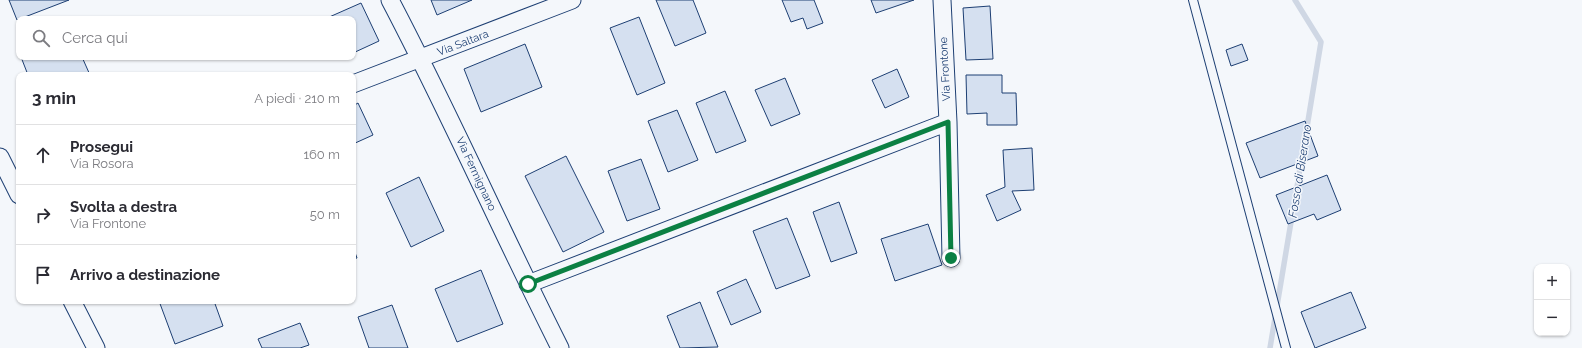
<!DOCTYPE html>
<html lang="it">
<meta charset="utf-8">
<style>
body{margin:0;font-family:Raleway,sans-serif;background:#f2f2f3;color:#2b2b33}
.controls{position:absolute;right:12px;bottom:12px;display:grid;overflow:hidden;border-radius:8px;box-shadow:0 1px 3px #0004}
.controls button{width:36px;height:36px;display:grid;place-items:center;padding:0;border:0;border-bottom:1px solid #e1e1e2;background:#fff;color:#2b2b33;font:20px sans-serif}
.stop{position:absolute;width:12px;height:12px;margin:-9px;border:3px solid #0b8043;border-radius:50%;background:#fff}
.stop.end{background:#0b8043;border-color:#fff;box-shadow:0 1px 4px #0008}
.list{margin:0;padding:0;list-style:none}
h2{display:flex;justify-content:space-between;align-items:center;height:52px;margin:0;padding:0 16px;font-size:17px}
h2 small{font-size:13px;font-weight:400;color:#7c7c81}
.list li{display:grid;grid-template-columns:26px 1fr auto;gap:12px;align-items:center;box-sizing:border-box;height:60px;padding:0 16px;border-top:1px solid #e1e1e2}
.list b{display:block;font-size:15px;white-space:nowrap}
.list p{margin:0;font-size:13px;white-space:nowrap;color:#7c7c81}
.list em{font-size:13px;font-style:normal;color:#7c7c81}
.icon{flex:none;width:22px;height:22px;fill:none;stroke:currentColor;stroke-width:2;stroke-linecap:round;stroke-linejoin:round}
.map{position:relative;flex:none;width:1582px;height:348px;overflow:hidden}
.search{position:absolute;background:#fff;box-shadow:0 1px 3px #0004;left:16px;top:16px;width:340px;height:44px;display:flex;align-items:center;gap:10px;box-sizing:border-box;padding:0 14px;border-radius:8px;color:#7c7c81;font-size:15px}
.panel{position:absolute;background:#fff;box-shadow:0 1px 3px #0004;left:16px;top:72px;width:340px;height:232px;border-radius:8px}
.map>svg:first-child{display:block}
.lines{fill:none;stroke-linecap:round;stroke-linejoin:round}
.stream{stroke:#cfd7e4;stroke-width:5.5}
.building{fill:#d5e0f0;stroke:#1d3f73}
.service-casing{stroke:#1d3f73;stroke-width:10}
.minor-casing{stroke:#1d3f73;stroke-width:19}
.service{stroke:#f4f7fb;stroke-width:8}
.minor{stroke:#f4f7fb;stroke-width:17}
.route{stroke:#0b8043;stroke-width:5}
.labels{text-anchor:middle;dominant-baseline:central;stroke-width:3;stroke-linejoin:round;paint-order:stroke}
.street-label{font-size:11px;fill:#1d3f73;stroke:#f4f7fb}
.water-label{font-size:12px;font-style:italic;fill:#1d3f73;stroke:#f4f7fb}
</style>
<div class="map">
<svg width="1582" height="348" viewBox="0 0 1582 348">
<rect width="100%" height="100%" fill="#f4f7fb"/>
<g class="lines">
<path class="stream" d="M1295,0L1321,42L1306,133
M1296,194L1302,155
M1270,348L1292,216"/>
</g>
<path class="building" d="M9,0H69L17,20Z
M431,0H472L437,15Z
M656,0H693L706,33L675,46Z
M782,0H814L823,23L807,29L803,18L791,22Z
M871,0H914L876,13Z
M361,3L379,41L353,53V19L327,18Z
M990,6L993,59L966,60L963,8Z
M639,17L665,83L637,95L610,28Z
M525,44L542,87L481,112L464,69Z
M1242,44L1248,60L1231,66L1226,50Z
M21,57H82L90,75H28Z
M897,69L909,97L885,108L872,80Z
M966,75H1002V93H1016L1017,125H987V113L967,114Z
M785,78L800,114L771,126L755,90Z
M725,91L746,141L716,153L696,103Z
M358,103L373,135L353,144V106Z
M677,110L698,160L668,172L648,121Z
M1305,121L1318,156L1260,178L1246,143Z
M1032,148L1034,190L1012,191L1021,210L997,221L986,195L1005,187L1003,150Z
M566,156L604,232L563,252L525,176Z
M641,159L660,209L627,221L608,171Z
M1327,175L1341,210L1317,220L1314,214L1288,224L1276,195Z
M419,177L444,231L411,247L386,193Z
M839,202L857,253L831,262L813,212Z
M787,218L810,276L776,289L753,231Z
M928,224L942,265L895,281L881,239Z
M353,247L357,258L353,259Z
M481,270L503,324L457,342L435,289Z
M746,279L761,312L731,325L717,292Z
M1351,292L1366,328L1315,348L1301,312Z
M159,301H214L223,326L175,344Z
M700,302L718,347L680,348L667,316Z
M392,305L408,348H369L358,317Z
M300,323L309,345L300,348H262L258,339Z"/>
<g class="lines">
<g class="service-casing">
<path id="service" d="M1193,0L1286,348"/>
</g>
<g class="minor-casing">
<path id="minor" d="M390,0C450,114 502,233 560,348
M942,0L948,122L951,258
M353,84L572,0
M0,157L19,195
M528,284L948,122
M72,301L96,348"/>
</g>
<use href="#service" class="service"/>
<use href="#minor" class="minor"/>
</g>
<g class="lines">
<path class="route" d="M528,284L948,122L951,258"/>
</g>
<g class="labels">
<g class="street-label">
<text transform="translate(463 43) rotate(-21)">Via Saltara</text>
<text transform="translate(945 69) rotate(-93)">Via Frontone</text>
<text transform="translate(476 174) rotate(65)">Via Fermignano</text>
</g>
<g class="water-label">
<text transform="translate(1300 171) rotate(-81)">Fosso di Biserano</text>
</g>
</g>
</svg>
<div class="controls">
<button>+</button>
<button>−</button>
</div>
<div class="stop" style="left:528px;top:284px"></div>
<div class="stop end" style="left:951px;top:258px"></div>
<div class="search"><svg class="icon" aria-label="search" viewBox="0 0 24 24"><circle cx="10" cy="10" r="6"/><path d="M15 15l6 6"/></svg>Cerca qui</div>
<section class="panel">
<h2>3 min<small>A piedi · 210 m</small></h2>
<ul class="list">
<li><svg class="icon" aria-label="ahead" viewBox="0 0 24 24"><path d="M12 20V5M6 11l6-6 6 6"/></svg><div><b>Prosegui</b><p>Via Rosora</p></div><em>160 m</em></li>
<li><svg class="icon" aria-label="right" viewBox="0 0 24 24"><path d="M7 20v-9h11M14 6l5 5-5 5"/></svg><div><b>Svolta a destra</b><p>Via Frontone</p></div><em>50 m</em></li>
<li><svg class="icon" aria-label="arrive" viewBox="0 0 24 24"><path d="M6 21V4h12l-3 4 3 4H6"/></svg><div><b>Arrivo a destinazione</b></div></li>
</ul>
</section>
</div>
